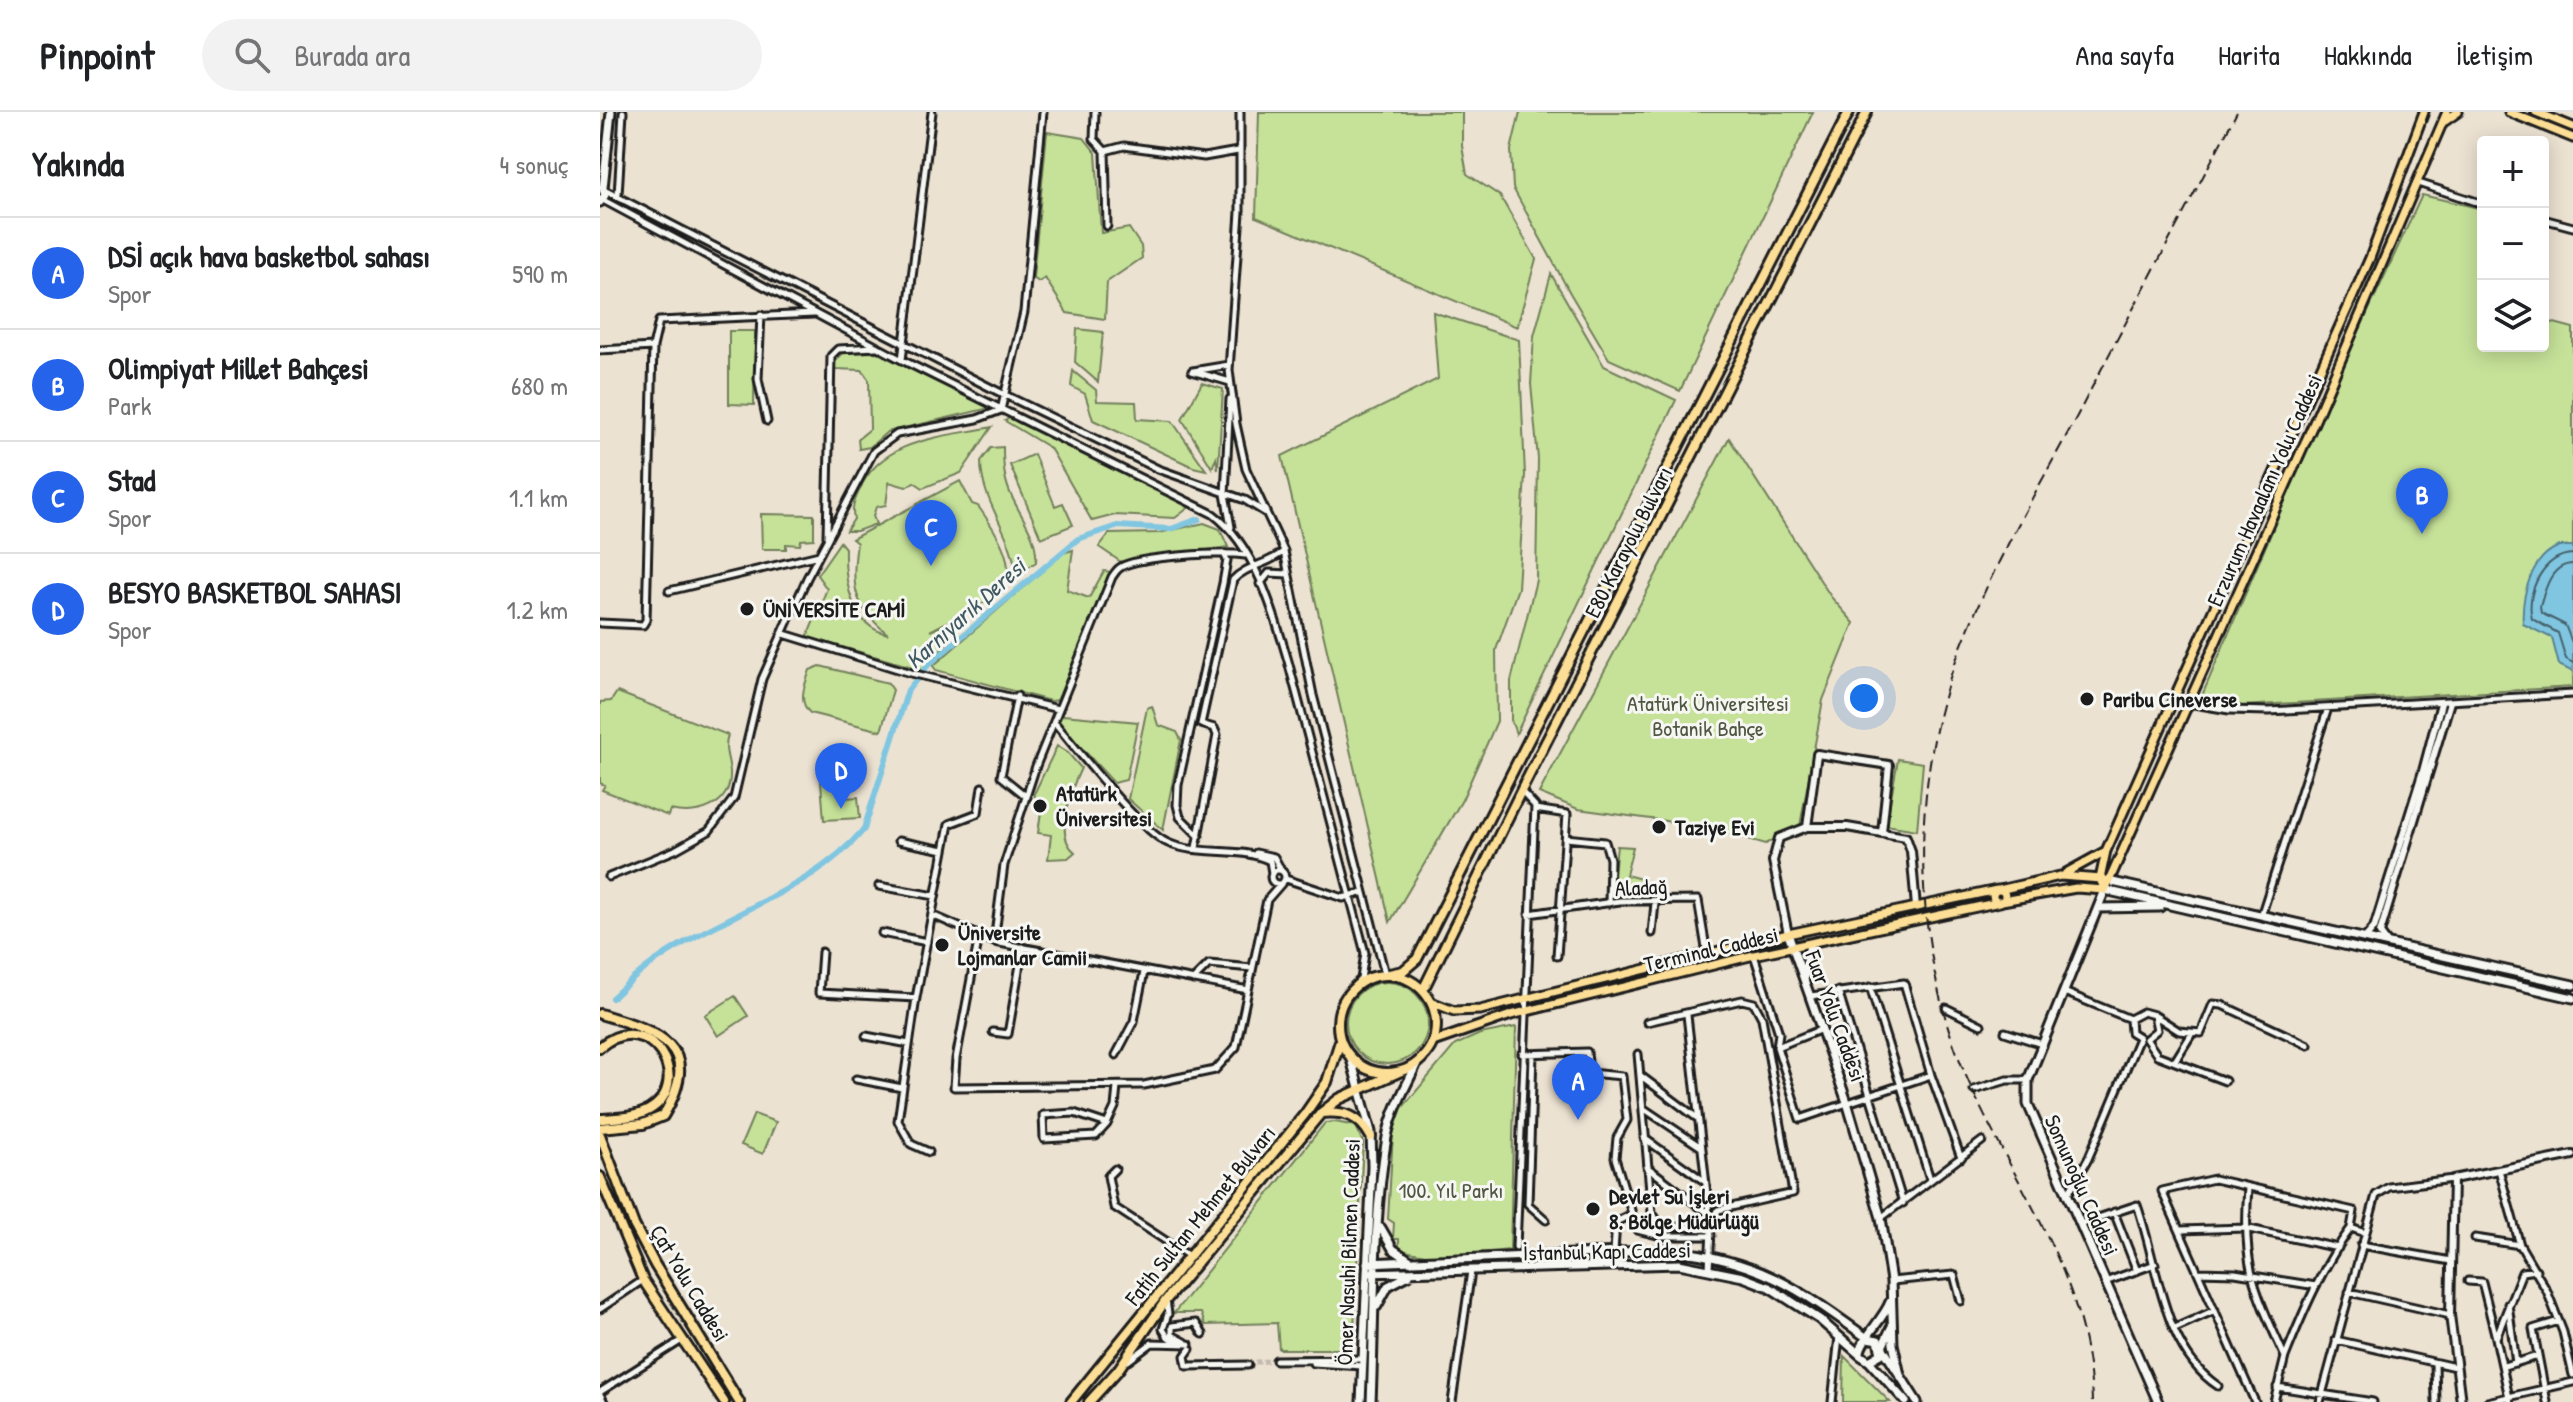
<!DOCTYPE html>
<html lang="tr">
<meta charset="utf-8">
<style>
body{margin:0;font-family:"Patrick Hand",sans-serif;background:#f2f2f2;color:#202124}
.controls{position:absolute;right:24px;top:24px;display:grid;overflow:hidden;border-radius:8px;box-shadow:0 4px 20px #0003}
.controls button{width:72px;height:72px;display:grid;place-items:center;padding:0;border:0;border-bottom:2px solid #e0e0e0;background:#fff;color:#202124;font:40px sans-serif}
.you{position:absolute;left:1264px;top:586px;width:28px;height:28px;margin:-20px;border:6px solid #fff;border-radius:50%;background:#1a73e8;box-shadow:0 0 0 12px #1a73e833}
.badge{display:grid;place-items:center;width:52px;height:52px;border-radius:50%;background:#2563eb;color:#fff;font-size:26px;font-weight:700}
.pin{position:absolute;translate:-50% -66px;filter:drop-shadow(0 2px 4px #0008)}
.pin::after{content:'';position:absolute;top:42px;width:28px;height:24px;background:inherit;clip-path:polygon(0 0,100% 0,50% 100%)}
.list{margin:0;padding:0;list-style:none}
h2{display:flex;justify-content:space-between;align-items:center;height:104px;margin:0;padding:0 32px;font-size:34px}
h2 small{font-size:26px;font-weight:400;color:#757577}
.list li{display:grid;grid-template-columns:52px 1fr auto;gap:24px;align-items:center;box-sizing:border-box;height:112px;padding:0 32px;border-top:2px solid #e0e0e0}
.list b{display:block;font-size:30px;white-space:nowrap}
.list p{margin:0;font-size:26px;white-space:nowrap;color:#757577}
.list em{font-size:26px;font-style:normal;color:#757577}
.icon{flex:none;width:44px;height:44px;fill:none;stroke:currentColor;stroke-width:2;stroke-linecap:round;stroke-linejoin:round}
.map{position:relative;flex:none;width:1973px;height:1290px;overflow:hidden}
header{display:flex;align-items:center;gap:48px;box-sizing:border-box;height:112px;padding:0 40px;background:#fff;border-bottom:2px solid #e0e0e0}
header strong{font-size:38px}
nav{display:flex;gap:44px;margin-inline-start:auto;font-size:28px}
.search{width:560px;height:72px;background:#f2f2f2;display:flex;align-items:center;gap:20px;box-sizing:border-box;padding:0 28px;border-radius:44px;color:#757577;font-size:30px}
main{display:flex}
aside{flex:1;background:#fff}
.map>svg:first-child{display:block}
.green{fill:#c6e299;stroke:#717f5a;stroke-width:2}
.water{fill:#80c6e1;stroke:#588292;stroke-width:2}
.lines{fill:none;stroke-linecap:round;stroke-linejoin:round}
.shore{stroke:#44606b;stroke-width:2}
.canal{stroke:#80c6e1;stroke-width:6}
.minor-tunnel{stroke:#c2baae;stroke-width:5;stroke-dasharray:5 2.5;stroke-linecap:butt}
.minor-casing{stroke:#1c1c1c;stroke-width:11}
.tertiary-casing{stroke:#1c1c1c;stroke-width:12}
.secondary-casing{stroke:#1c1c1c;stroke-width:13}
.primary-casing{stroke:#1c1c1c;stroke-width:13}
.trunk-casing{stroke:#1c1c1c;stroke-width:14}
.minor{stroke:#f6f6f2;stroke-width:5}
.tertiary{stroke:#f6f6f2;stroke-width:6}
.secondary{stroke:#f6f6f2;stroke-width:7}
.primary{stroke:#fcde96;stroke-width:7}
.trunk{stroke:#fcde96;stroke-width:8}
.rail{stroke:#1c1c1c;stroke-width:2;stroke-dasharray:12 6;stroke-linecap:butt}
.poi-dot{fill:#1c1c1c;stroke:#f6f6f2;stroke-width:3}
.labels{text-anchor:middle;dominant-baseline:central;stroke-width:6;stroke-linejoin:round;paint-order:stroke}
.street-label{font-size:22px;fill:#1c1c1c;stroke:#f6f6f2}
.poi-label{font-size:22px;font-weight:bold;fill:#1c1c1c;stroke:#f6f6f2;text-anchor:start}
.park-label{font-size:22px;fill:#4f5742;stroke:#f6f6f2}
.water-label{font-size:24px;font-style:italic;fill:#3f5861;stroke:#f6f6f2}
</style>
<header>
<strong>Pinpoint</strong>
<div class="search"><svg class="icon" aria-label="search" viewBox="0 0 24 24"><circle cx="10" cy="10" r="6"/><path d="M15 15l6 6"/></svg>Burada ara</div>
<nav><a>Ana sayfa</a><a>Harita</a><a>Hakkında</a><a>İletişim</a></nav>
</header>
<main>
<aside>
<h2>Yakında<small>4 sonuç</small></h2>
<ul class="list">
<li><span class="badge">A</span><div><b>DSİ açık hava basketbol sahası</b><p>Spor</p></div><em>590 m</em></li>
<li><span class="badge">B</span><div><b>Olimpiyat Millet Bahçesi</b><p>Park</p></div><em>680 m</em></li>
<li><span class="badge">C</span><div><b>Stad</b><p>Spor</p></div><em>1.1 km</em></li>
<li><span class="badge">D</span><div><b>BESYO BASKETBOL SAHASI</b><p>Spor</p></div><em>1.2 km</em></li>
</ul>
</aside>
<div class="map">
<svg width="1973" height="1290" viewBox="0 0 1973 1290">
<rect width="100%" height="100%" fill="#ece2d2"/>
<filter id="ink" filterUnits="userSpaceOnUse"><feTurbulence type="fractalNoise" baseFrequency=".0125" numOctaves="2"/><feDisplacementMap in="SourceGraphic" scale="16" xChannelSelector="R" yChannelSelector="G"/><feConvolveMatrix kernelMatrix="1 2 1 2 8 2 1 2 1" color-interpolation-filters="sRGB"/></filter>
<g filter="url(#ink)">
<path class="green" d="M659,0H862V34L867,62L900,84L936,147L917,215L656,105Z
M920,0H1213L1080,279L1009,247L970,181L913,76L911,38Z
M447,20L484,26L496,41L501,121L529,116L541,134L542,146L507,170L505,207L467,201L445,166L439,170L433,166Z
M1822,83L1883,97V234H1943V208L1973,216V575L1642,594L1601,586L1736,269Z
M951,162L1004,254L1076,288L916,622L911,608V569L936,468L938,347L931,272L934,224Z
M833,200L919,228L925,363L918,476L896,538L897,609L862,688L790,810L682,344L838,267Z
M477,217L503,220L498,270L475,250Z
M129,219H155L154,293L129,292Z
M276,240L390,296L287,320L270,335L259,337L258,327L270,317L269,268L262,258L234,257V251L243,241Z
M473,259L496,278L497,289L536,290L537,307L572,309L606,358L593,355L493,308L485,282L471,274Z
M602,271L623,277L618,358L616,346L612,356L582,307Z
M412,304L591,394L575,406L515,403L492,409L450,336L405,309Z
M392,315L361,361L323,376L314,370L306,375L289,370L286,393L276,395L273,404L276,412L257,419H246L254,407C251,395 255,388 260,377C282,326 345,325 392,315Z
M1129,326L1231,485L1254,511L1223,588L1200,714L1166,732L1102,714L978,697L939,681Z
M403,335C403,353 404,369 412,385C422,407 438,425 436,450L424,458L415,455C409,416 381,389 381,349L391,336Z
M434,342L455,394L463,391L473,413L441,426L410,353Z
M360,369L372,392L378,394C437,476 402,481 330,519L344,513L351,526L323,558L207,525L227,477L217,463L240,430L245,436C244,468 251,515 288,522C253,494 251,475 257,431L252,427Z
M161,402L214,403V427L201,428L200,433L186,432V437H162Z
M604,411L620,417L628,435L521,450L499,435L509,422L559,421Z
M473,438L467,478L489,486L504,459L512,460L460,588L450,589L336,558L333,554L463,441Z
M220,554L288,571L293,578L281,619L210,601C197,588 205,573 210,558Z
M17,580L128,623C123,639 129,645 130,660C132,695 97,704 70,698L68,704L2,678L5,673L0,671V590L11,589Z
M552,594L558,613L577,620L581,628L563,718L528,687L547,596Z
M463,603L538,610L526,668L514,671L458,610Z
M457,634L468,641L481,656C471,677 453,723 475,740L468,746L448,747L451,723L438,721L441,700L434,682Z
M1298,647L1323,651L1317,718L1286,713Z
M249,656L246,686L258,685L260,706L224,708L220,658Z
M1017,734L1033,735L1026,763L1045,768L1044,773L1054,778L1012,780Z
M746 911a41 41 0 1 1 82 0a41 41 0 1 1-82 0Z
M135,884L148,904L118,924L105,903Z
M916,915L910,1138L836,1145L799,1138V1127H793L794,1111L788,1107L793,1021L802,996L855,933L880,922Z
M154,1002L176,1010L163,1042L141,1033Z
M735,1010L756,1014L763,1031L753,1237H679L677,1211L605,1213L601,1201H574L725,1011Z
M1244,1244L1290,1290H1243Z"/>
<path class="water" d="M1960,434H1973V560L1959,553L1952,526L1923,512C1921,484 1931,444 1960,434Z"/>
<g class="lines">
<path class="shore" d="M1973,442C1944,442 1925,480 1932,507L1958,521L1966,547L1973,551
M1973,452C1951,452 1945,477 1940,495L1941,501L1965,513L1973,533"/>
<path class="canal" d="M12,886C27,872 42,857 60,846C125,801 212,779 264,717L308,578L328,553L478,427L517,414L571,417L599,407"/>
<path class="minor-tunnel" d="M648,1251L676,1248"/>
<g class="minor-casing">
<path id="minor" d="M495,0L494,27L505,39L507,114
M640,0V100L629,258L636,312L646,357L684,439L713,583L785,862
M505,39L524,34L604,45L638,39
M1818,71L1883,92
M4,78L397,279L558,357L645,388L666,401
M18,83L23,0
M3,88L302,248L613,402C655,433 674,501 688,549L765,841L761,867L754,874
M1943,107L1973,115
M161,203L158,267L167,309
M0,238L53,235
M302,248L332,0
M592,259L630,270
M593,259L629,253
M630,287L625,382L631,415
M227,425L231,244L238,237L276,235
M660,472L669,461L688,462
M69,479L219,443
M0,511L43,513L46,508L53,235L59,209L214,202
M184,522L311,561L458,597
M417,584L401,664L427,685
M1588,591L1629,598L1669,599L1973,582
M454,610C476,636 540,719 568,731C600,745 638,733 670,749L672,761
M935,697L967,702L957,844
M599,724L580,705L577,693L578,673L623,471L627,448L624,442
M966,726L1005,730L1010,747L1009,791
M298,729L344,738
M596,736L617,623L614,616L601,612L633,468C648,452 667,454 684,439
M656,741L674,745L681,758
M671 765a7 7 0 1 1 14 0a7 7 0 1 1-14 0Z
M9,765L75,738L109,719L134,686L162,567L207,466L274,339L297,322L377,307L401,298L424,200L443,0
M686,767L743,786L763,780
M279,774L335,784
M1662,801L1728,596
M929,802L1020,789L1098,788L1107,842
M332,803L394,830L648,878
M282,821L327,830
M1052,821L1055,791
M379,824L356,947L354,975L544,973L615,958L636,935L667,788L681,772
M394,830L404,753L436,654L512,465C515,461 517,457 521,455C539,444 623,440 645,443
M222,840L219,881L316,886L349,712L378,701L382,675
M1154,843L1179,921L1177,935L1200,1007L1331,963
M593,868L609,852L652,856
M1270,875L1330,1067
M1238,879L1303,1091
M1464,880L1530,907L1543,900L1554,903
M1211,884L1304,871L1331,963L1361,1046
M316,886L298,1009L311,1032L329,1040
M1346,896L1381,913
M1530,907L1531,920L1539,925
M1047,910L1142,888L1154,891L1162,906L1193,1081L1118,1098L1111,1118L1109,1157
M393,920L408,922L423,835
M1405,920L1442,932
M266,924L309,932
M1177,935L1222,917
M922,942L987,940L989,961L1022,964L1027,1008L1017,1026L1015,1046L1037,1118L1061,1124H1111
M933,942L928,1092L946,1108
M1038,942L1052,1101L1060,1112L1111,1118L1087,903
M516,943L534,909L544,860
M1575,949L1591,923
M1041,964L1097,1006
M256,967L302,976
M1625,969L1557,943L1546,927L1557,918L1554,903L1579,919L1601,921L1613,892L1622,893L1708,933
M1374,978L1407,968H1428
M1043,996L1101,1035
M507,1012L496,1024L444,1027L443,1003L474,1001L507,1012L515,995L517,975
M1044,1026L1104,1069
M1047,1055L1108,1101
M515,1057L508,1064L514,1095L589,1144
M1899,1058L1920,1133L1947,1179L1963,1220L1973,1263
M1648,1075C1642,1154 1653,1175 1685,1245C1703,1200 1722,1155 1751,1116L1765,1121
M1467,1084L1488,1047L1539,926
M1514,1100L1537,1159
M1281,1106L1382,1029
M1480,1112L1537,1093C1558,1152 1562,1237 1618,1274
M1580,1118L1645,1116L1738,1136
M1875,1126L1920,1133
M1761,1133L1851,1149
M916,1135L935,694L922,680
M1013,1154L1016,1110L1032,1102
M1599,1160L1635,1161L1716,1174
M1291,1169L1354,1163L1361,1189
M1868,1169L1882,1170L1896,1226
M1505,1170L1555,1152
M1749,1180L1850,1203
M566,1188L568,1202L563,1217L568,1225L577,1229
M1908,1192L1916,1251
M0,1197L43,1168
M1575,1216L1615,1198
M1736,1228L1855,1255
M585,1230L572,1223V1214L596,1211L603,1222
M590,1237L585,1244L587,1254L648,1253
M676,1248L763,1247
M528,1249L552,1231L589,1232
M713,1251L763,1254
M1835,1252L1836,1290
M1904,1254L1938,1244
M1677,1275L1773,1290
M0,1280L82,1228
M0,1282L4,1290
M852,1290L871,1159
M1232,1290L1239,1224
M1655,1290L1562,1079L1614,1067L1754,1099L1751,1116
M1674,1290L1685,1245
M1720,1290L1776,1083L1789,1075L1853,1067
M1887,1290L1973,1270
M1910,1290L1896,1226L1922,1160L1936,1158
M1947,1290L1933,1217L1959,1209"/>
</g>
<g class="tertiary-casing">
<path id="tertiary" d="M1207,715H1247L1306,725L1311,739L1316,795
M1188,822L1173,749L1179,726L1207,715L1217,642L1289,653L1282,720
M1766,825L1774,816L1823,659L1841,591
M1786,829L1780,821L1850,590
M1861,1290L1850,1203L1853,1067L1973,1043"/>
</g>
<g class="secondary-casing">
<path id="secondary" d="M3,76L11,0
M0,90L5,83L2,75
M1508,769L1973,873
M1499,796L1560,795
M1188,822L1247,990L1281,1106L1291,1169L1293,1232L1300,1263
M1204,866L1210,832
M751,947L771,1020L772,1054L761,1290
M781,1116L793,1137L812,1150
M767,1151L1069,1138C1158,1148 1197,1175 1267,1226L1278,1228L1281,1242L1269,1249L1260,1243C1258,1230 1284,1207 1290,1190
M767,1161L1079,1152L1143,1165L1169,1175L1219,1207L1259,1242
M777,1194L788,1174L809,1163
M1291,1216L1282,1235L1317,1290
M1269,1249L1306,1290
M771,1290C775,1203 772,1111 787,1025C792,998 806,975 817,951
M1558,1290L1428,992V968L1505,778L1973,886"/>
</g>
<g class="primary-casing">
<path id="primary" d="M1909,0L1973,26
M1936,0L1973,15
M1845,9L1858,0
M1466,761L1504,740
M1393 784a6 6 0 1 1 12 0a6 6 0 1 1-12 0Z
M1399,778L1460,764L1502,767
M1505,778L1716,306L1847,0
M1505,778L1500,767L1506,739L1770,146L1824,0
M1402,789L1476,776L1505,778
M831,890L854,899L880,898L1188,822L1397,778
M833,930L911,903L1154,843L1400,790"/>
</g>
<g class="trunk-casing">
<path id="trunk" d="M789,862L803,859L817,847L1249,0
M738 912a49 49 0 1 1 98 0a49 49 0 1 1-98 0Z
M823,878L921,679L1267,0
M0,902C57,919 106,933 63,1004L43,1012L0,1016
M0,935C50,893 96,971 49,998C35,1006 16,1006 0,1007
M722,1001C745,999 760,1004 771,1025
M0,1023L34,1113L55,1153L139,1290
M0,1065L43,1168L124,1290
M471,1290L705,1002L727,970L740,929
M489,1290L518,1258L566,1188L721,1001L739,987L801,959"/>
</g>
<use href="#minor" class="minor"/>
<use href="#tertiary" class="tertiary"/>
<use href="#secondary" class="secondary"/>
<use href="#primary" class="primary"/>
<use href="#trunk" class="trunk"/>
<path class="rail" d="M1492,1290C1488,1140 1386,1046 1346,908C1312,789 1315,651 1361,535C1392,455 1436,380 1477,304C1530,202 1584,101 1637,0"/>
</g>
</g>
<g class="poi-dot">
<circle cx="147" cy="497" r="8"/>
<circle cx="1487" cy="587" r="8"/>
<circle cx="440" cy="694" r="8"/>
<circle cx="1059" cy="715" r="8"/>
<circle cx="342" cy="833" r="8"/>
<circle cx="993" cy="1097" r="8"/>
</g>
<g class="labels">
<g class="street-label">
<text transform="translate(1664 378) rotate(-66)">Erzurum Havaalanı Yolu Caddesi</text>
<text transform="translate(1028 430) rotate(-63)">E80 Karayolu Bulvarı</text>
<text transform="translate(1041 775) rotate(-3)">Aladağ</text>
<text transform="translate(1111 837) rotate(-13)">Terminal Caddesi</text>
<text transform="translate(1236 904) rotate(70)">Fuar Yolu Caddesi</text>
<text transform="translate(1482 1073) rotate(66)">Somunoğlu Caddesi</text>
<text transform="translate(600 1103) rotate(-51)">Fatih Sultan Mehmet Bulvarı</text>
<text transform="translate(1007 1139) rotate(-1)">İstanbul Kapı Caddesi</text>
<text transform="translate(748 1140) rotate(-88)">Ömer Nasuhi Bilmen Caddesi</text>
<text transform="translate(90 1171) rotate(59)">Çat Yolu Caddesi</text>
</g>
<g class="poi-label">
<text x="163" y="497">ÜNİVERSİTE CAMİ</text>
<text x="1503" y="587">Paribu Cineverse</text>
<text x="456" y="681">Atatürk<tspan x="456" dy="25">Üniversitesi</tspan></text>
<text x="1075" y="715">Taziye Evi</text>
<text x="358" y="820">Üniversite<tspan x="358" dy="25">Lojmanlar Camii</tspan></text>
<text x="1009" y="1084">Devlet Su İşleri<tspan x="1009" dy="25">8. Bölge Müdürlüğü</tspan></text>
</g>
<g class="park-label">
<text x="1108" y="591">Atatürk Üniversitesi<tspan x="1108" dy="25">Botanik Bahçe</tspan></text>
<text x="851" y="1078">100. Yıl Parkı</text>
</g>
<g class="water-label">
<text transform="translate(365 501) rotate(-42)">Karnıyarık Deresi</text>
</g>
</g>
</svg>
<div class="controls">
<button>+</button>
<button>−</button>
<button><svg class="icon" aria-label="layers" viewBox="0 0 24 24"><path d="M12 4l9 5-9 5-9-5zM3 14l9 5 9-5"/></svg></button>
</div>
<div class="you"></div>
<div class="pin badge" style="left:978px;top:1008px">A</div>
<div class="pin badge" style="left:1822px;top:422px">B</div>
<div class="pin badge" style="left:331px;top:454px">C</div>
<div class="pin badge" style="left:241px;top:697px">D</div>
</div>
</main>
